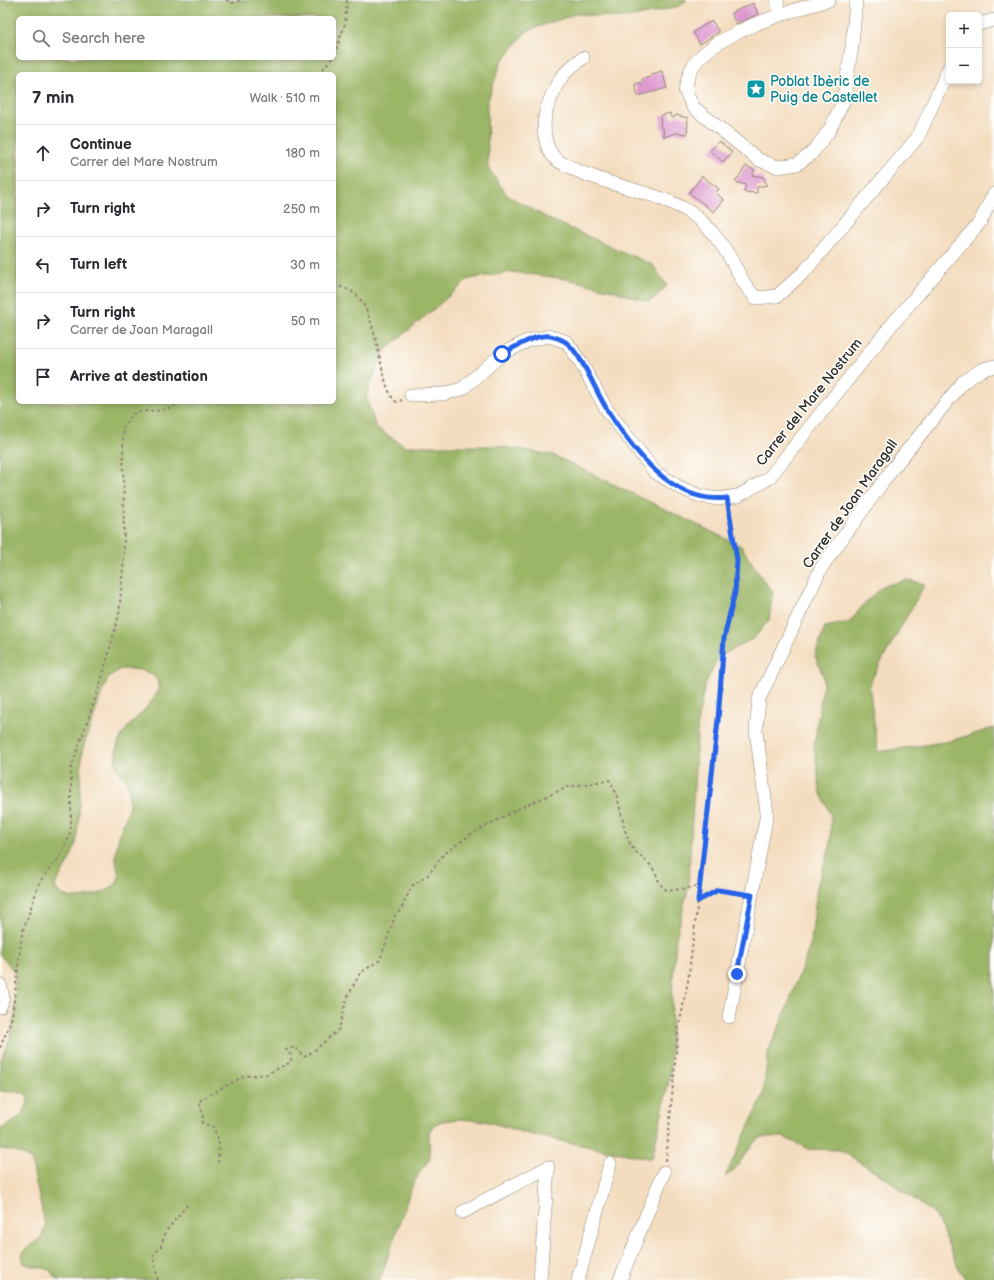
<!DOCTYPE html>
<meta charset="utf-8">
<style>
body{margin:0;font-family:"Balsamiq Sans",sans-serif;background:#f2f2f3;color:#2b2b33}
.controls{position:absolute;right:12px;top:12px;display:grid;overflow:hidden;border-radius:6px;box-shadow:0 2px 6px #0003}
.controls button{width:36px;height:36px;display:grid;place-items:center;padding:0;border:0;border-bottom:1px solid #e1e1e2;background:#fff;color:#2b2b33;font:20px sans-serif}
.stop{position:absolute;width:12px;height:12px;margin:-9px;border:3px solid #2563eb;border-radius:50%;background:#fff}
.stop.end{background:#2563eb;border-color:#fff;box-shadow:0 1px 4px #0008}
.list{margin:0;padding:0;list-style:none}
h2{display:flex;justify-content:space-between;align-items:center;height:52px;margin:0;padding:0 16px;font-size:17px}
h2 small{font-size:13px;font-weight:400;color:#7c7c81}
.list li{display:grid;grid-template-columns:26px 1fr auto;gap:12px;align-items:center;box-sizing:border-box;height:56px;padding:0 16px;border-top:1px solid #e1e1e2}
.list b{display:block;font-size:15px;white-space:nowrap}
.list p{margin:0;font-size:13px;white-space:nowrap;color:#7c7c81}
.list em{font-size:13px;font-style:normal;color:#7c7c81}
.icon{flex:none;width:22px;height:22px;fill:none;stroke:currentColor;stroke-width:2;stroke-linecap:round;stroke-linejoin:round}
.map{position:relative;flex:none;width:994px;height:1280px;overflow:hidden}
.search{position:absolute;background:#fff;box-shadow:0 2px 6px #0003;left:16px;top:16px;width:320px;height:44px;display:flex;align-items:center;gap:10px;box-sizing:border-box;padding:0 14px;border-radius:6px;color:#7c7c81;font-size:15px}
.panel{position:absolute;background:#fff;box-shadow:0 2px 6px #0003;left:16px;top:72px;width:320px;height:332px;border-radius:6px}
.map>svg:first-child{display:block}
.forest{fill:#9cb667;stroke:#647049;fill-rule:evenodd}
.building{fill:#de99d0}
.lines{fill:none;stroke-linecap:round;stroke-linejoin:round}
.street-casing{stroke:#908475;stroke-width:14}
.path{stroke:#908475;stroke-width:2;stroke-dasharray:3 3;stroke-linecap:butt}
.street{stroke:#fff;stroke-width:13}
.route{stroke:#2563eb;stroke-width:5}
.labels{text-anchor:middle;dominant-baseline:central;stroke-width:3.5;stroke-linejoin:round;paint-order:stroke}
.culture-label{font-size:14px;fill:#0d838f;stroke:#fdfcf7;text-anchor:start}
.street-label{font-size:14px;fill:#2b2b2b;stroke:#fdfcf7}
</style>
<div class="map">
<svg width="994" height="1280" viewBox="0 0 994 1280">
<rect width="100%" height="100%" fill="#fdfcf7"/>
<filter id="ink" filterUnits="userSpaceOnUse"><feTurbulence type="fractalNoise" baseFrequency=".025" numOctaves="2"/><feDisplacementMap in="SourceGraphic" scale="8" xChannelSelector="R" yChannelSelector="G"/><feConvolveMatrix kernelMatrix="1 2 1 2 8 2 1 2 1" color-interpolation-filters="sRGB"/></filter>
<filter id="wash" filterUnits="userSpaceOnUse"><feTurbulence type="fractalNoise" baseFrequency=".012" numOctaves="4" result="noise"/><feDisplacementMap in="SourceGraphic" scale="16" xChannelSelector="R" yChannelSelector="G"/><feGaussianBlur stdDeviation="0.9" result="paint"/><feColorMatrix in="noise" values="0 0 0 0 0 0 0 0 0 0 0 0 0 0 0 0 0 1.4 0 .05"/><feComposite in="paint" operator="in"/></filter>
<g filter="url(#wash)">
<rect width="100%" height="100%" fill="#f4ddbf"/>
<path class="forest" d="M0,0H687L680,6L630,18L575,14L527,31L501,62L487,103L488,168L507,195L549,219L653,265L667,286L649,302L608,289L567,279L512,272L469,279L384,351L366,395L376,428L405,446H498L553,455L741,546L763,580L773,591L769,620L754,638L718,657L705,685L698,718L688,889L676,938L672,994L670,1076L652,1159L536,1136L489,1122L461,1119L442,1121L434,1125L429,1132L430,1159L421,1170L412,1186L380,1280H58C46,1262 39,1271 24,1263L22,1256L24,1251L38,1240L42,1236L45,1225L31,1159L14,1151L0,1149V1130C13,1122 28,1115 28,1097L24,1093L0,1091V1062L10,1037L15,1014V972L0,955ZM18,18H334V58H18ZM18,74H334V402H18ZM120,669C132,669 153,668 158,683C163,700 123,724 118,744C115,754 114,765 120,774C122,776 125,777 127,780C128,784 129,790 129,795C132,814 114,836 116,860C117,868 122,879 114,886C108,892 96,894 89,896C77,899 66,899 57,891L55,885L68,863L76,845L79,815L82,751L103,689L109,677Z
M907,580L925,584L869,684L878,752L950,741L994,728V1280H966L960,1271L935,1214L876,1172L840,1150L809,1149L783,1137H762L754,1143L734,1170L725,1177L763,1096L768,1052L785,1013L811,943L817,886L830,847L831,815L820,792L814,745L824,678L815,656L825,627L850,622L865,603L883,586Z"/>
<g id="blocks">
<path class="building" d="M753,3L758,14L736,24L731,13Z
M712,21L719,32L700,44L693,32Z
M662,71L667,88L638,96L635,84L643,82L642,79L651,77V74Z
M670,113L671,117L674,118L676,115L688,118L687,134L676,133L664,137L663,128H661L660,116Z
M719,141L732,152L723,162L710,151Z
M746,166L755,170L752,175L763,177L767,185L757,187V193L744,192L746,185L735,182Z
M702,176L719,189L716,193L724,200L714,212L689,193Z"/>
</g>
</g>
<g filter="url(#ink)">
<use href="#blocks" fill-opacity="0" stroke="#908475" stroke-width="1"/>
<g class="lines">
<g class="street-casing">
<path id="street" d="M777,0L779,14
M829,0C790,11 716,32 693,66C688,73 687,83 685,90L693,107L759,160L778,167L797,164L811,154L829,131L843,102L852,46L856,0
M979,24L994,20
M583,58C561,73 556,83 547,108C542,123 543,148 556,159C560,163 567,165 572,168C608,187 664,192 695,216C708,225 726,249 733,263C740,276 745,287 756,298L777,296L804,272L918,137L949,68
M411,395L443,394L462,389L502,354L527,341L549,336L567,342L581,363L607,410L655,472L679,487L700,496L718,499L738,496L769,478L889,328L980,222L994,194
M0,985L3,998L0,1007
M729,1017L767,813L756,730L759,699L821,568L893,468L963,382L981,370L994,366
M463,1212L548,1167
M540,1280L548,1167
M578,1280L610,1164
M620,1280L664,1172"/>
</g>
<path class="path" d="M226,0L233,3L242,0
M334,55L345,24L347,0
M319,74L332,58
M334,285C341,287 348,289 354,293C380,313 379,393 397,402L402,400
M698,901L718,890L740,894
M0,1048L12,1017L22,934L40,881L60,857L69,837L71,826V768L100,685L119,615L124,557L123,428L132,414C147,408 166,415 179,402
M666,1161L678,1031L688,981L707,827L725,638L735,592L737,560L729,509
M218,1163L219,1141L213,1127L202,1123L203,1114L199,1101L244,1076L267,1074L291,1062V1055L286,1050L295,1047L304,1057L315,1050L339,1029L347,998L360,973L380,960L395,916L401,909L412,886L427,876L443,855L471,834L520,808L568,787L609,780C621,797 620,819 628,839C635,857 645,856 653,869C661,880 654,881 668,891L700,886
M158,1280L153,1256L161,1246L166,1231L188,1204"/>
<use href="#street" class="street"/>
</g>
</g>
<g class="lines" filter="url(#ink)">
<path class="route" d="M502,354C515,347 536,334 550,336C555,337 564,340 567,343C584,358 595,391 608,411C633,450 673,505 727,498L737,560L735,592L724,638L718,720L698,901L718,890L752,895L737,974"/>
</g>
<defs>
<g id="sight-square" transform="scale(1)"><rect x="-9" y="-9" width="18" height="18" rx="4" fill="#0f9aa8" stroke="#fdfcf7"/><path d="M0-6L1.8-2.2L6-1.7L2.9 1.2L3.7 5.4L0 3.3L-3.7 5.4L-2.9 1.2L-6-1.7L-1.8-2.2Z" fill="#fff"/></g>
</defs>
<g fill-rule="evenodd">
<use href="#sight-square" x="756" y="89"/>
</g>
<g class="labels">
<g class="culture-label">
<text x="770" y="81">Poblat Ibèric de<tspan x="770" dy="16">Puig de Castellet</tspan></text>
</g>
<g class="street-label">
<text transform="translate(809 402) rotate(-51)">Carrer del Mare Nostrum</text>
<text transform="translate(850 504) rotate(-55)">Carrer de Joan Maragall</text>
</g>
</g>
</svg>
<div class="controls">
<button>+</button>
<button>−</button>
</div>
<div class="stop" style="left:502px;top:354px"></div>
<div class="stop end" style="left:737px;top:974px"></div>
<div class="search"><svg class="icon" aria-label="search" viewBox="0 0 24 24"><circle cx="10" cy="10" r="6"/><path d="M15 15l6 6"/></svg>Search here</div>
<section class="panel">
<h2>7 min<small>Walk · 510 m</small></h2>
<ul class="list">
<li><svg class="icon" aria-label="ahead" viewBox="0 0 24 24"><path d="M12 20V5M6 11l6-6 6 6"/></svg><div><b>Continue</b><p>Carrer del Mare Nostrum</p></div><em>180 m</em></li>
<li><svg class="icon" aria-label="right" viewBox="0 0 24 24"><path d="M7 20v-9h11M14 6l5 5-5 5"/></svg><div><b>Turn right</b></div><em>250 m</em></li>
<li><svg class="icon" aria-label="left" viewBox="0 0 24 24"><path d="M17 20v-9H6M10 6l-5 5 5 5"/></svg><div><b>Turn left</b></div><em>30 m</em></li>
<li><svg class="icon" aria-label="right" viewBox="0 0 24 24"><path d="M7 20v-9h11M14 6l5 5-5 5"/></svg><div><b>Turn right</b><p>Carrer de Joan Maragall</p></div><em>50 m</em></li>
<li><svg class="icon" aria-label="arrive" viewBox="0 0 24 24"><path d="M6 21V4h12l-3 4 3 4H6"/></svg><div><b>Arrive at destination</b></div></li>
</ul>
</section>
</div>
